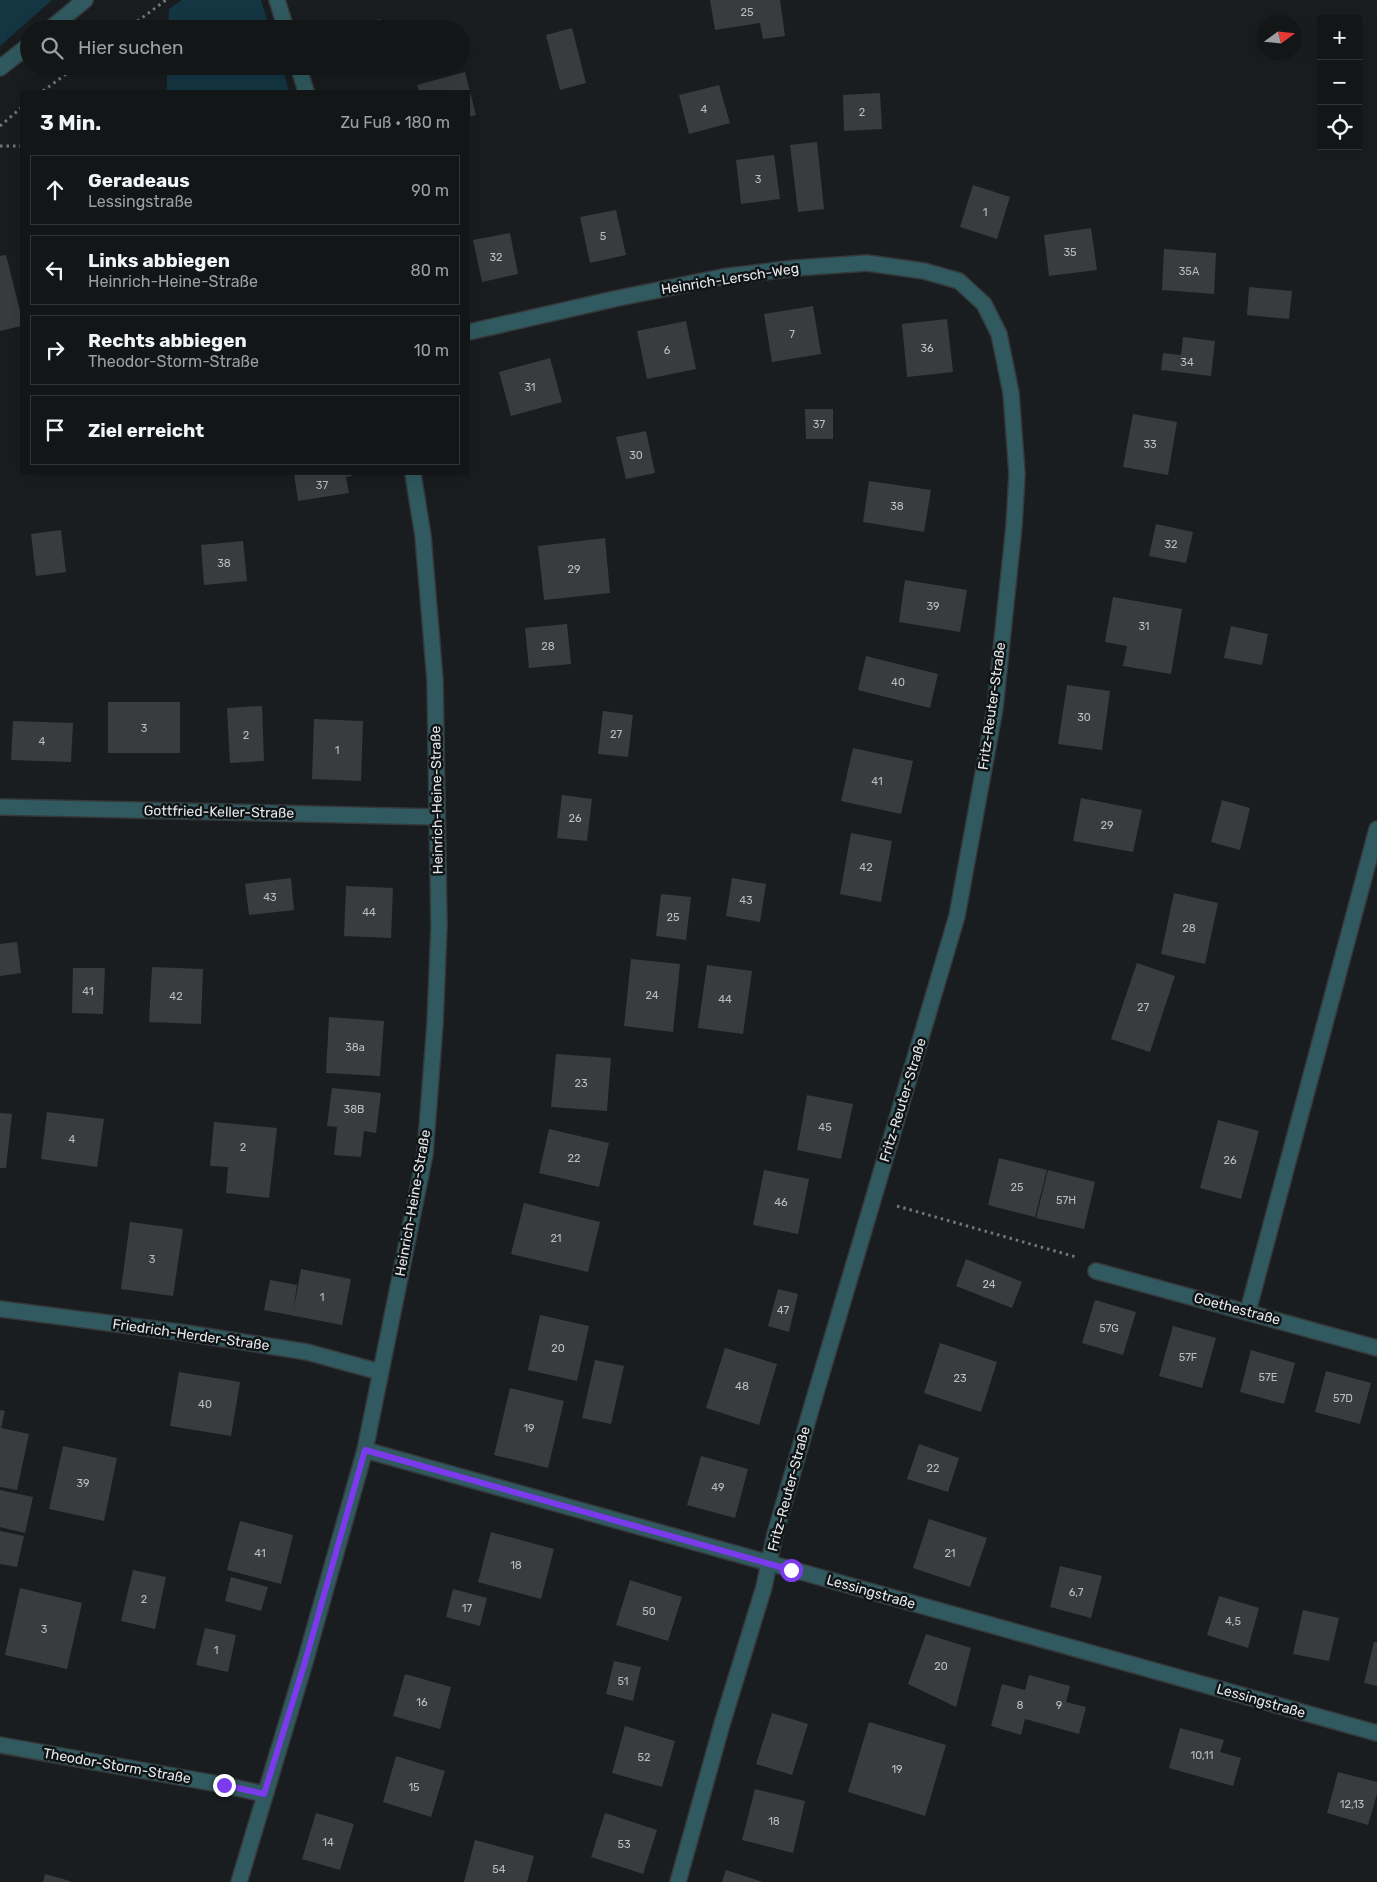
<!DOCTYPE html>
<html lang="de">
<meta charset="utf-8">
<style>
body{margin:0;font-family:Rubik,sans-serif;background:#202324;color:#f1f3f6}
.controls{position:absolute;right:15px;top:15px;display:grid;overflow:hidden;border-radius:0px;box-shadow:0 5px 20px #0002}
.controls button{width:45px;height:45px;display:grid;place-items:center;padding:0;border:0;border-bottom:1px solid #323536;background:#131617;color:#f1f3f6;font:25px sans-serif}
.compass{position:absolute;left:1257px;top:15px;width:45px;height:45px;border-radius:50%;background:#131617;box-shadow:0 5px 20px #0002;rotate:75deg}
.stop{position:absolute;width:15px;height:15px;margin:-11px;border:4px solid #7c3aed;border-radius:50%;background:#fff}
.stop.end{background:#7c3aed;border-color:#fff;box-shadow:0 1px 5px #0008}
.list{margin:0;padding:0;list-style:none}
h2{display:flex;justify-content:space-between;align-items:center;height:65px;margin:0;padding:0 20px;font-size:21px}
h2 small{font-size:16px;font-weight:400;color:#9d9fa1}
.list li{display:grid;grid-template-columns:32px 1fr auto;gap:15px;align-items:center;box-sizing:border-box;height:70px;margin:0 10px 10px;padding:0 10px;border:1px solid #323536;border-radius:0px}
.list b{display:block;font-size:19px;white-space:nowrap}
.list p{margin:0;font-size:16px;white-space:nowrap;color:#9d9fa1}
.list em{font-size:16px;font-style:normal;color:#9d9fa1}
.icon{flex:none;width:28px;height:28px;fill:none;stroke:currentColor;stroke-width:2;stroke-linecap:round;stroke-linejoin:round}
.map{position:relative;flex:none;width:1377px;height:1882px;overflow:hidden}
.search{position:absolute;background:#131617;box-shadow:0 5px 20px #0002;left:20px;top:20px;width:450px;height:55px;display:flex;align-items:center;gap:12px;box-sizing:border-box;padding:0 18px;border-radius:28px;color:#9d9fa1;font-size:19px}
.panel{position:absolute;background:#131617;box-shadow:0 5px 20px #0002;left:20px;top:90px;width:450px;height:385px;border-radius:0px}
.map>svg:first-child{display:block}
.green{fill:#143643}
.building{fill:#393c3f}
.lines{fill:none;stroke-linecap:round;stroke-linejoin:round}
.minor-casing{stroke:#36393b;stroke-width:18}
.path{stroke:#727677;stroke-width:3;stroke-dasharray:2.5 4;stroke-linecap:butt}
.minor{stroke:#305a5f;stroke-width:15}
.route{stroke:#7c3aed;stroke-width:6}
.labels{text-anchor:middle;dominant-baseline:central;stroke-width:5;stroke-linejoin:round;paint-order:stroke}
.number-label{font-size:11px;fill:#babdbe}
.street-label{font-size:14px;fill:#e5e8e9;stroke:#101416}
</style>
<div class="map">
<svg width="1377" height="1882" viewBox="0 0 1377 1882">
<rect width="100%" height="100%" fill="#191d1f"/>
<path class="green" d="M0,0H52L0,46Z
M182,0H261L270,29H168L169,9Z
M167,66H282L289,91H167Z"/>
<path class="building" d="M710,0H780L785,36L763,39L760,23L715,30Z
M380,19L383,29H345L344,28Z
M572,28L586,83L560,90L546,35Z
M465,72L476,115L469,117V91H419L417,85Z
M719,85L730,123L689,134L679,95Z
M880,93L882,129L844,131L843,95Z
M817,142L824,209L798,212L790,145Z
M774,155L780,199L741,204L736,160Z
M973,185L1010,197L997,239L960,227Z
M616,210L626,255L590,263L580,217Z
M1091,228L1097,270L1049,276L1044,235Z
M510,233L518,274L482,282L473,240Z
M1164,249L1216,253L1214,294L1162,290Z
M6,255L21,315V326L0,331V256Z
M1249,287L1292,291L1289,319L1247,315Z
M813,306L821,354L772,362L764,314Z
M947,319L953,372L907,377L902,324Z
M686,321L696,369L647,379L637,331Z
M1183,337L1215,341L1211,376L1161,370L1163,353L1181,355Z
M550,358L562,402L511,416L499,372Z
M805,409H833V439H806Z
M1133,414L1177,422L1168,475L1123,467Z
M646,431L655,473L626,479L616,437Z
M294,474H352V476L346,477L349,493L298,501Z
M869,481L931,490L924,532L863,522Z
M1156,524L1193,532L1186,563L1149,556Z
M61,530L66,572L36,576L31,534Z
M605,538L610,593L544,600L538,546Z
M243,541L247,581L204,585L201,545Z
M905,580L967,590L960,632L899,622Z
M1113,597L1182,609L1171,674L1123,666L1127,646L1105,642Z
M567,624L571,664L529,668L525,628Z
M1231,626L1268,634L1262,665L1224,658Z
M866,656L938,674L930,708L858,690Z
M1067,685L1110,691L1102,750L1058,744Z
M108,702H180V753H108Z
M262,706L264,761L230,763L227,708Z
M603,711L633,715L628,757L598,754Z
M314,719L363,721L361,781L312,779Z
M13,721L73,723L71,762L11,760Z
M853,748L913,761L901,814L841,801Z
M562,795L592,799L587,841L557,838Z
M1081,798L1142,810L1133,852L1073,841Z
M1222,800L1250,808L1240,850L1211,842Z
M851,833L892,841L881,902L840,894Z
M291,878L294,910L249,915L245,884Z
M732,878L766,884L760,922L726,916Z
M346,886L393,888L391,938L344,936Z
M1174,893L1218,903L1205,964L1161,954Z
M661,894L691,897L686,940L656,936Z
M17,942L21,973L0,976V944Z
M631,959L680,964L673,1032L624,1026Z
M1137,963L1175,976L1150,1052L1111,1039Z
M707,965L752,971L743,1034L698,1028Z
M152,967L203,969L201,1024L149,1022Z
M73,968H105L103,1014L72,1013Z
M329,1017L384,1021L380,1076L326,1073Z
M556,1054L611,1058L607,1111L551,1107Z
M332,1088L381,1093L376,1133L364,1131L361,1157L334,1155L337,1127L327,1126Z
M807,1095L853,1104L841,1159L797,1150Z
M47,1112L104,1119L97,1167L41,1159Z
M0,1113L12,1114L6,1168H0Z
M1218,1120L1259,1131L1241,1199L1200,1188Z
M214,1122L277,1128L269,1198L226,1193L228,1167L210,1166Z
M549,1129L609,1143L599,1187L539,1173Z
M999,1158L1047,1170L1035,1217L988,1205Z
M764,1170L809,1179L798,1234L753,1225Z
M1048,1170L1095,1182L1084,1229L1036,1218Z
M524,1203L600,1222L588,1272L511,1254Z
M130,1222L183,1229L173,1296L121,1289Z
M966,1259L1022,1282L1012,1308L956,1286Z
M301,1269L351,1279L342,1325L264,1310L270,1280L297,1285L293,1313Z
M778,1289L798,1294L789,1332L768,1326Z
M1095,1300L1136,1312L1123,1355L1082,1343Z
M540,1315L589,1326L577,1381L528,1370Z
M1173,1326L1216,1338L1202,1388L1159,1376Z
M940,1343L997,1362L981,1412L924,1393Z
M725,1348L777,1364L759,1425L706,1408Z
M1251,1350L1295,1363L1284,1404L1240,1392Z
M595,1360L624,1366L611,1424L582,1418Z
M1326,1371L1371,1383L1360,1424L1315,1412Z
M179,1372L240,1382L231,1436L170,1426Z
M510,1388L564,1401L548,1468L494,1455Z
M0,1410L5,1411L1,1428L29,1434L17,1490L0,1487Z
M919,1444L959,1458L948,1492L907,1479Z
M63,1446L117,1458L104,1521L49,1509Z
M701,1456L748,1469L735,1518L687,1505Z
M0,1490L33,1497L25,1533L0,1527Z
M929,1519L987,1538L970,1587L913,1568Z
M240,1521L293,1535L281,1584L227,1570Z
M0,1531L24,1536L17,1567L0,1564Z
M491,1532L554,1549L541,1599L478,1582Z
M1060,1566L1102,1576L1091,1618L1050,1607Z
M133,1570L166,1577L155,1629L121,1621Z
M231,1577L268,1587L261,1611L225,1601Z
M630,1580L682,1597L668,1641L616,1625Z
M20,1588L82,1603L67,1669L5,1655Z
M453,1589L487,1598L480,1626L446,1617Z
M1219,1596L1259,1608L1248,1648L1207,1635Z
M1303,1610L1339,1618L1329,1661L1293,1654Z
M205,1628L236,1635L228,1672L196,1665Z
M926,1634L971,1648L956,1707L908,1684Z
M1374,1642H1377V1686L1364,1683Z
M614,1661L641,1667L633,1701L606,1694Z
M405,1674L451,1687L440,1729L393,1716Z
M1029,1675L1070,1686L1066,1702L1086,1707L1079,1734L1025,1719L1021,1735L991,1726L1002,1684L1025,1690Z
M772,1713L808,1724L792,1775L756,1764Z
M869,1722L946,1745L925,1816L848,1792Z
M625,1726L675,1741L662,1787L612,1773Z
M1180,1728L1224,1740L1220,1752L1241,1758L1233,1786L1169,1768Z
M396,1756L445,1771L431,1817L383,1802Z
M1338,1772L1377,1782V1794L1368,1825L1327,1813Z
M755,1789L805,1801L793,1853L742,1840Z
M316,1813L354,1824L340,1870L302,1859Z
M605,1813L657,1830L643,1874L591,1857Z
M475,1840L534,1856L527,1882H464Z
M726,1870L763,1882H722Z
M45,1874L70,1881V1882H43Z"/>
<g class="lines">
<g class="minor-casing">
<path id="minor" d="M277,0L286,29
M50,29L85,0
M298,66L306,91
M0,68L29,45
M469,332L614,299L722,277L796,268L867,263L924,271L959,281L984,304L999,334L1011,393L1017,474L1014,526L995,708L957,916L814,1399L775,1534L764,1587L722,1724L678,1882
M0,807L437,817
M1096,1271L1377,1348
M0,1309L186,1333L307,1352L380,1372
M1248,1311L1377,829
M365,1450L1377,1733
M0,1745L224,1785L264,1794
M239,1882L305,1662L365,1450L425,1154L435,1024L439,926L435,680L423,536L413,474"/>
</g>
<path class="path" d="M127,29L166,0
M43,91L77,66
M0,126L21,108
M0,146H21
M897,1206L1076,1257"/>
<use href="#minor" class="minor"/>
</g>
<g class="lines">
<path class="route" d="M224,1785L264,1794L305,1662L365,1450L791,1570"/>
</g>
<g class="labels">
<g class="number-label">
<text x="747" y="12">25</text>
<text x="704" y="109">4</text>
<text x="862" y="112">2</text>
<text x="758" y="179">3</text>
<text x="985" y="212">1</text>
<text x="603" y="236">5</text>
<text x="1070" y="252">35</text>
<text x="496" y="257">32</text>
<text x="1189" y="271">35A</text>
<text x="792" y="334">7</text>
<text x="927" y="348">36</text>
<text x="667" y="350">6</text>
<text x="1187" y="362">34</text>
<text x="530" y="387">31</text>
<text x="819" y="424">37</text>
<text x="1150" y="444">33</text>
<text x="636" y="455">30</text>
<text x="322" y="485">37</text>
<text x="897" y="506">38</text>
<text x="1171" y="544">32</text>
<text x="224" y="563">38</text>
<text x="574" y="569">29</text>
<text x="933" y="606">39</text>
<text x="1144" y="626">31</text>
<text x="548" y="646">28</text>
<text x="898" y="682">40</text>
<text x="1084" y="717">30</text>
<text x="144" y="728">3</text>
<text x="616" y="734">27</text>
<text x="246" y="735">2</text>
<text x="42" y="741">4</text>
<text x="337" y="750">1</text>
<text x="877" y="781">41</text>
<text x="575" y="818">26</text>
<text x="1107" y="825">29</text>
<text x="866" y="867">42</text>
<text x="270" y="897">43</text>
<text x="746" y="900">43</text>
<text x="369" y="912">44</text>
<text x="673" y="917">25</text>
<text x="1189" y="928">28</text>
<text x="88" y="991">41</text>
<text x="652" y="995">24</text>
<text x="176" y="996">42</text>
<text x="725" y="999">44</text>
<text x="1143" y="1007">27</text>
<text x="355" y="1047">38a</text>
<text x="581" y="1083">23</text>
<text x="354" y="1109">38B</text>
<text x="825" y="1127">45</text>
<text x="72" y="1139">4</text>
<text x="243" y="1147">2</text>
<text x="574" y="1158">22</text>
<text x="1230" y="1160">26</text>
<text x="1017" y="1187">25</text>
<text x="1066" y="1200">57H</text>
<text x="781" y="1202">46</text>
<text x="556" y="1238">21</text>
<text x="152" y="1259">3</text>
<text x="989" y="1284">24</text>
<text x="322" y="1297">1</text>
<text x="783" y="1310">47</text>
<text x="1109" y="1328">57G</text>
<text x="558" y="1348">20</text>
<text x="1188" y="1357">57F</text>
<text x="1268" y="1377">57E</text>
<text x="960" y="1378">23</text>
<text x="742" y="1386">48</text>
<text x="1343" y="1398">57D</text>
<text x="205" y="1404">40</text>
<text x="529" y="1428">19</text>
<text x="933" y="1468">22</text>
<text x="83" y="1483">39</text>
<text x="718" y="1487">49</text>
<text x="260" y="1553">41</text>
<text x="950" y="1553">21</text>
<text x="516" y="1565">18</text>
<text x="1076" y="1592">6,7</text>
<text x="144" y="1599">2</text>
<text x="467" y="1608">17</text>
<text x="649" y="1611">50</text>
<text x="1233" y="1621">4,5</text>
<text x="44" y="1629">3</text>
<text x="216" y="1650">1</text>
<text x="941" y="1666">20</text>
<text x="623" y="1681">51</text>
<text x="422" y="1702">16</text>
<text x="1020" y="1705">8</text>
<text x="1059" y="1705">9</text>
<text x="1202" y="1755">10,11</text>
<text x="644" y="1757">52</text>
<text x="897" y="1769">19</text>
<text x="414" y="1787">15</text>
<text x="1352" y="1804">12,13</text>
<text x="774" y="1821">18</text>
<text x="328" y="1842">14</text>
<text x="624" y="1844">53</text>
<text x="499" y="1869">54</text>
</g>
<g class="street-label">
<text transform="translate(730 279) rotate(-9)">Heinrich-Lersch-Weg</text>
<text transform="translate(992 706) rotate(-82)">Fritz-Reuter-Straße</text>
<text transform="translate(437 800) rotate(-91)">Heinrich-Heine-Straße</text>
<text transform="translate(219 812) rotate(1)">Gottfried-Keller-Straße</text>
<text transform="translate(903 1100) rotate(-73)">Fritz-Reuter-Straße</text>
<text transform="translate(413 1203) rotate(-80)">Heinrich-Heine-Straße</text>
<text transform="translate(1237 1309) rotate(15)">Goethestraße</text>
<text transform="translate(191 1335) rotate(8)">Friedrich-Herder-Straße</text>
<text transform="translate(789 1489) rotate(-75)">Fritz-Reuter-Straße</text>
<text transform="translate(871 1592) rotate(16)">Lessingstraße</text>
<text transform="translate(1261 1701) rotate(16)">Lessingstraße</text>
<text transform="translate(117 1766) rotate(10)">Theodor-Storm-Straße</text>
</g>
</g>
</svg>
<div class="controls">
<button>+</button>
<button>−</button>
<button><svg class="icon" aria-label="locate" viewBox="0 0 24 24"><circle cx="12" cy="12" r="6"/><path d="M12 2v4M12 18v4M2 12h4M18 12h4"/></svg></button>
</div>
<svg class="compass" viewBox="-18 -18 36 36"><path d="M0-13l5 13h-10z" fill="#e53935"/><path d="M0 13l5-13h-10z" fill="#9d9fa1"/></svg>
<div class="stop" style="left:791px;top:1570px"></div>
<div class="stop end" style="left:224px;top:1785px"></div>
<div class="search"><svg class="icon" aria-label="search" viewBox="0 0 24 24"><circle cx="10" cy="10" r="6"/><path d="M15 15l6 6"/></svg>Hier suchen</div>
<section class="panel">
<h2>3 Min.<small>Zu Fuß · 180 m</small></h2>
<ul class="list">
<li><svg class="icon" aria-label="ahead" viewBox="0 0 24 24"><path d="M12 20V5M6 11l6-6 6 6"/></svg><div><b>Geradeaus</b><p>Lessingstraße</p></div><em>90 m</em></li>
<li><svg class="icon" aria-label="left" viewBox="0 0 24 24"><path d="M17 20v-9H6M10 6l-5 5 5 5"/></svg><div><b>Links abbiegen</b><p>Heinrich-Heine-Straße</p></div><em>80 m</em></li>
<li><svg class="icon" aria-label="right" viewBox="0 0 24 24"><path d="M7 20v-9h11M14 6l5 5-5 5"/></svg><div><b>Rechts abbiegen</b><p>Theodor-Storm-Straße</p></div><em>10 m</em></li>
<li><svg class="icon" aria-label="arrive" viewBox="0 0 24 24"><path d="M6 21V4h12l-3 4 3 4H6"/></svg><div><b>Ziel erreicht</b></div></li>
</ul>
</section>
</div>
